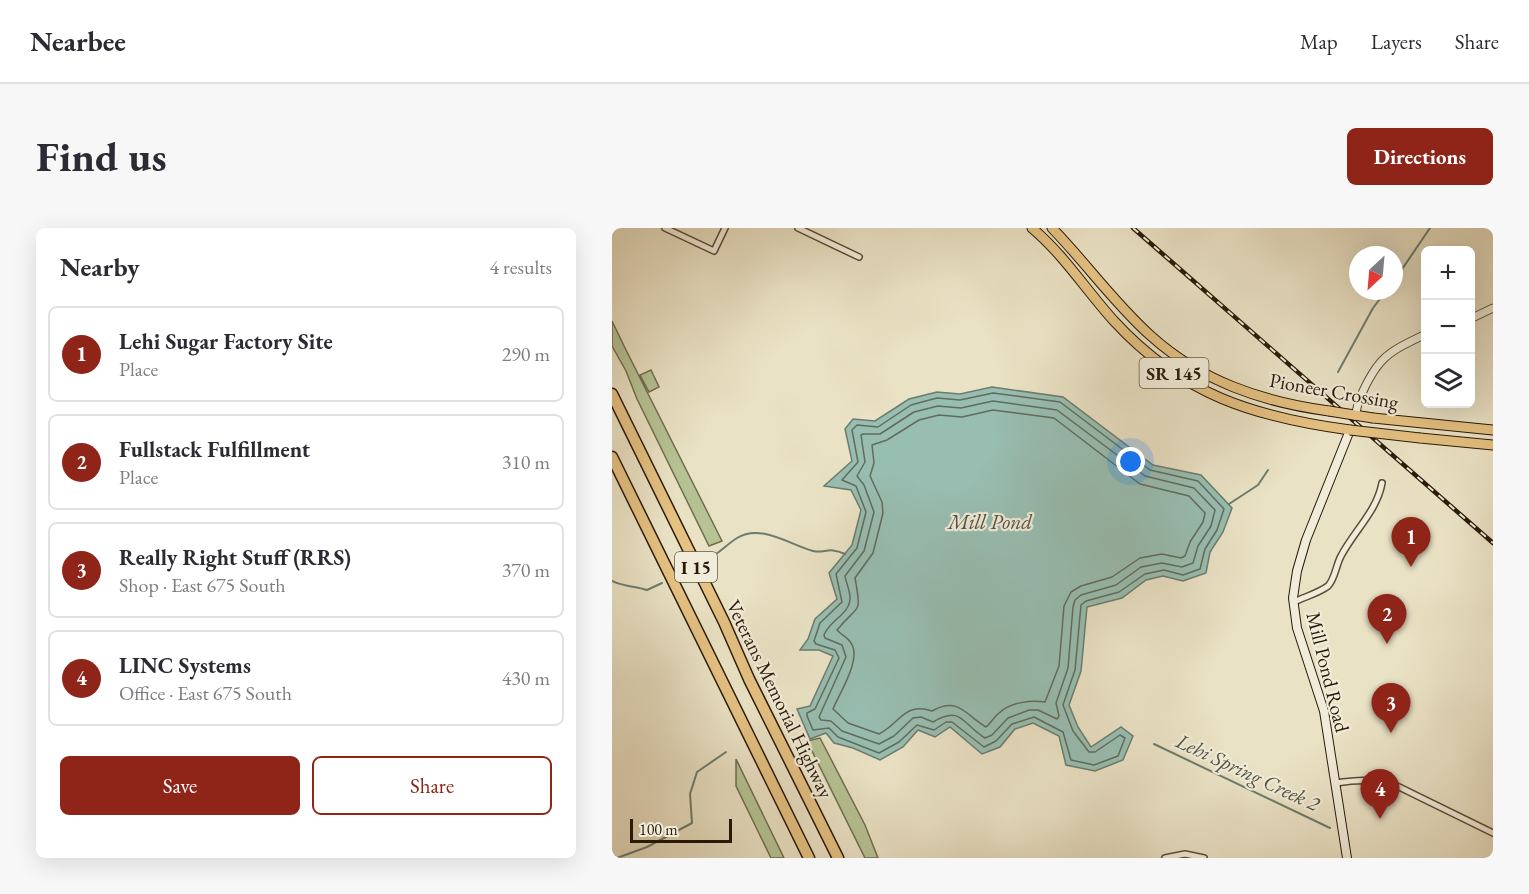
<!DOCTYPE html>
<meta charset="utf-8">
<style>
body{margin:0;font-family:"EB Garamond",serif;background:#f7f7f7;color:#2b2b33}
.controls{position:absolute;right:18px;top:18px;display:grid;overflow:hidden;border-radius:9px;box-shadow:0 6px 24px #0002}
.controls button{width:54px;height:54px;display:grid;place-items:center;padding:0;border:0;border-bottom:2px solid #e1e1e2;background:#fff;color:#2b2b33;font:30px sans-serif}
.compass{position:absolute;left:737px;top:18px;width:54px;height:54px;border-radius:50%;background:#fff;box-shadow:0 6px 24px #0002;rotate:206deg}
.scale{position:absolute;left:18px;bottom:15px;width:102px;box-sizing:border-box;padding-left:6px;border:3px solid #2a1a08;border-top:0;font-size:16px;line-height:21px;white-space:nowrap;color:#2a1a08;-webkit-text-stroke:4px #f1ecd9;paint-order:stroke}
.you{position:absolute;left:519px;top:234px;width:21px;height:21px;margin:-15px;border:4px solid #fff;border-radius:50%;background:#1a73e8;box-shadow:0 0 0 9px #1a73e833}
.badge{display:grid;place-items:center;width:39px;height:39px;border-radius:50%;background:#8f2418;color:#fff;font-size:20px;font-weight:700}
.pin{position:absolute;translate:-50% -50px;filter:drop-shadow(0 2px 3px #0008)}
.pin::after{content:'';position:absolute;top:32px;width:21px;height:18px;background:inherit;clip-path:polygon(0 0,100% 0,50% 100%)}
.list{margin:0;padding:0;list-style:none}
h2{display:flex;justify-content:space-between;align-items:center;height:78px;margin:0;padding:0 24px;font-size:26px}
h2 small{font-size:20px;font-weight:400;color:#7c7c81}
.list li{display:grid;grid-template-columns:39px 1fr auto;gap:18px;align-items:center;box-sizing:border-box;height:96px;margin:0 12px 12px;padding:0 12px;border:2px solid #e1e1e2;border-radius:9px}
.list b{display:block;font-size:22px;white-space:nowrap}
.list p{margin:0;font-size:20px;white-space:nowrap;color:#7c7c81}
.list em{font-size:20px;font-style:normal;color:#7c7c81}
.actions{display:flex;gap:12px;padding:18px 24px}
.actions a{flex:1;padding:14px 0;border:2px solid #8f2418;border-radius:9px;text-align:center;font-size:21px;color:#8f2418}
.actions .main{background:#8f2418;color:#fff}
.icon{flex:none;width:33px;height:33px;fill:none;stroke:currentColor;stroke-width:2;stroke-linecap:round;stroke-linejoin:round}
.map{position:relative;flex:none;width:881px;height:630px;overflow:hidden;border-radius:9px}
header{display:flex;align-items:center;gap:36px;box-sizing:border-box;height:84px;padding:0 30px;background:#fff;border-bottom:2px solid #e1e1e2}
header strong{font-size:28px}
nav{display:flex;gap:33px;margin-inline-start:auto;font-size:21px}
.intro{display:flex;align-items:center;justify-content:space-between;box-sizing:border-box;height:144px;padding:0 36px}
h1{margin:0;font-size:42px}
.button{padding:15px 27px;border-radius:9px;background:#8f2418;color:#fff;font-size:21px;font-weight:700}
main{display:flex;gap:36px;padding:0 36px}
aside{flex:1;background:#fff;border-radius:9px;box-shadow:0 6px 24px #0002}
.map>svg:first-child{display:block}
.green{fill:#b6c395;stroke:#706e4e;stroke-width:1.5}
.water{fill:#98beb2;stroke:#6c7c6e;stroke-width:1.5}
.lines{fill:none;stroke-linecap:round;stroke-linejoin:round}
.shore{stroke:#616c5d;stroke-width:1.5}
.stream{stroke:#6c7c6e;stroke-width:2}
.minor-casing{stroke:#5a4c37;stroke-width:8}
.tertiary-casing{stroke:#5a4c37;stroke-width:9}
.secondary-casing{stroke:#2a1a08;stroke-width:10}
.trunk-casing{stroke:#2a1a08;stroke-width:11}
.motorway-casing{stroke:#2a1a08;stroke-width:13}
.minor{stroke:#f1ecd9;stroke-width:5}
.tertiary{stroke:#f1ecd9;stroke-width:7}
.secondary{stroke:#f1ecd9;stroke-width:8}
.trunk{stroke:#e5c182;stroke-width:9}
.motorway{stroke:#e5c182;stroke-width:10}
.rail-casing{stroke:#2a1a08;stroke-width:4.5}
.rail{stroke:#f1ecd9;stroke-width:2;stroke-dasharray:7;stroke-linecap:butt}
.tertiary-bridge-casing{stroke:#5a4c37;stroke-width:9;stroke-linecap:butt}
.trunk-bridge-casing{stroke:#2a1a08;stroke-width:11;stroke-linecap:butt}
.tertiary-bridge{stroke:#f1ecd9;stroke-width:7}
.trunk-bridge{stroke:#e5c182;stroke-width:9}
.labels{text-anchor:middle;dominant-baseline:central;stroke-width:4.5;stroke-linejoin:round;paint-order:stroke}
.shield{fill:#f1ecd9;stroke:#665947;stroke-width:1.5}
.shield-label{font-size:18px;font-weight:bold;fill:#2a1a08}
.street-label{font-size:20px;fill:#2a1a08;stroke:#f1ecd9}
.water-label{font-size:21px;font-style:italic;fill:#505344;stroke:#f1ecd9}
</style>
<header>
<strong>Nearbee</strong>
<nav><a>Map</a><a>Layers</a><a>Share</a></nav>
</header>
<div class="intro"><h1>Find us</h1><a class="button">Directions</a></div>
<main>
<aside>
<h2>Nearby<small>4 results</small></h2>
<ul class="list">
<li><span class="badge">1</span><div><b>Lehi Sugar Factory Site</b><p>Place</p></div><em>290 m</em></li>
<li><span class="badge">2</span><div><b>Fullstack Fulfillment</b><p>Place</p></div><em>310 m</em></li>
<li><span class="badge">3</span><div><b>Really Right Stuff (RRS)</b><p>Shop · East 675 South</p></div><em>370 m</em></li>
<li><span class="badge">4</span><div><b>LINC Systems</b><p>Office · East 675 South</p></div><em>430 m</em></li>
</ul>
<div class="actions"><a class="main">Save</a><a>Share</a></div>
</aside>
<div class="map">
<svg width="881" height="630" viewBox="0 0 881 630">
<rect width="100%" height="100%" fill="#eae2c5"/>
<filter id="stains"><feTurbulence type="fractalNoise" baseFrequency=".00333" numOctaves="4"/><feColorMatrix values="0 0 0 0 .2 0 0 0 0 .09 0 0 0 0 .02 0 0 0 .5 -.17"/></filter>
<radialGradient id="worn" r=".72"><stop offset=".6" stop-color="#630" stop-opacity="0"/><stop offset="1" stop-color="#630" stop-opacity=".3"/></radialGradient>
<path class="green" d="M0,93L14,122L110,313L97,318L25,171L14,143L0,118Z
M39,142L47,159L37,164L28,147Z
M208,510L253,597L266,630H253L195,513Z
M124,531L172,630H159L124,558Z"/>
<path class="water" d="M380,159L451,169L541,237L589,247L620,280L611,304L598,324L594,345L571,353L551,348L534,352L510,370L475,379L469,443L457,477L466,499L479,519L509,499L521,508L511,532L483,543L454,537L447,508L421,495L403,501L388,519L370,526L338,499L323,509L306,502L291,519L268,532L241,520L222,515L214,505L198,511L185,481L198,478L221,428L207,422H188L196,411L203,391L225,371L217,345L240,317L249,282L239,262L212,258L240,233L233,201L241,191L263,193L297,171L325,164L348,166Z"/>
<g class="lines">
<path class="shore" d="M381,165L448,174L538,242L586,253L612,281L605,302L593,321L588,341L571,347L552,342L533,346L507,364L474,373L469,377L463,442L451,477L461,503L477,524H483L508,507L513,510L506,528L482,537L459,532L451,504L422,489L400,496L384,513L372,519L340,494H334L322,502L305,497L287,514L267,525L226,509L217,500L201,502L195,488V485L203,481L227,430L223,422L204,416L202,413L208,395L230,374L224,346L245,320L254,284L244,258L230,252L246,234L240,202L245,197L266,199L299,177L325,170L348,172Z
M381,173L445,182L533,248L582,260L603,282L599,298L586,318L581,335L570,339L550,335L529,339L504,357L469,367L463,372L461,379L456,440L444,475L447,488L445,491L426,482H417L396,490L380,507L373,510C350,496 350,477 321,494L309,489L301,490L282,508L267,516L230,503L219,493L209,492L207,489L234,429L230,417L213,410L212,407C217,393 237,386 238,372C239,364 234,355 233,348L252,323L262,284L252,257L245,248L253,234L249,207L251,206H268L302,184L326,178L349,180Z
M381,182L442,190L528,256L577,268L593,285L591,294L578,314L573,328L569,330L550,326L528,330L500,349L469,358L459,364L452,378L447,438L433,474C419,472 399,474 387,485C382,489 379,495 374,499C353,487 347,468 320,483C291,474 289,495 267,506L236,495L221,481C228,464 250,431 239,415C236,409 229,407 225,402C247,375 250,388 243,350L261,325L271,285L270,274L258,248L262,235L260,217L275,212L307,192L327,187L350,189Z"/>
<path class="stream" d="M782,53L818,0
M726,144L761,80L774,63
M617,276L646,257L656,242
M94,332C107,326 114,317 125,310C149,295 178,317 201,323C213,326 216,318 233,326
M71,344L72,343
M0,353C12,359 23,358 35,362L50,355
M542,516L718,600
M5,630L35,619L80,595L78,566L85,544L114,524"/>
<g class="minor-casing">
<path id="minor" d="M53,0L102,23L113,0
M186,0L247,29
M682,374C692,369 707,365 716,358C723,351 724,337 729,328C742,303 765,283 770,255
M723,555C744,552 761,551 781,556L881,605
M553,630L573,626L592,630"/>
</g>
<g class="tertiary-casing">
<path id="tertiary" d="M858,91L881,80
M747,172C765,130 774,125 814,106"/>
</g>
<g class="secondary-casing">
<path id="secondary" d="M735,630L712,483L685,400L681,370L685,343L694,312L738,202"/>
</g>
<g class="trunk-casing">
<path id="trunk" d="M420,0C452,27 474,62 502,93C570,167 642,189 738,202
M440,0C474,35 503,76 539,108C589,153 650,174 717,183
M761,190L881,202
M808,210L881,217"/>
</g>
<g class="motorway-casing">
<path id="motorway" d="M0,166L112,394L137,451L226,630
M0,229L197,630"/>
</g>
<use href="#minor" class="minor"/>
<use href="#tertiary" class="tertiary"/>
<use href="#secondary" class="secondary"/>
<use href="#trunk" class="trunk"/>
<use href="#motorway" class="motorway"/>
<g class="rail-casing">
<path id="rail" d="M521,0L881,315"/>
</g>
<use href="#rail" class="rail"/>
<g class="tertiary-bridge-casing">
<path id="tertiary-bridge" d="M743,188L747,172"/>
</g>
<g class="trunk-bridge-casing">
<path id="trunk-bridge" d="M717,183L761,190
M738,202L808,210"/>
</g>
<use href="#tertiary-bridge" class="tertiary-bridge"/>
<use href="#trunk-bridge" class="trunk-bridge"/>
</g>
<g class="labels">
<g class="shield">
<rect x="527.5" y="130" width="69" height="30" rx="4.5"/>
<rect x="63" y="324" width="42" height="30" rx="4.5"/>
</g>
<g class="shield-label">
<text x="562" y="145">SR 145</text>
<text x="84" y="339">I 15</text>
</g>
<g class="street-label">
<text transform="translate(722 163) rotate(10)">Pioneer Crossing</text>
<text transform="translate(716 444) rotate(76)">Mill Pond Road</text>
<text transform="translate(168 471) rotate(64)">Veterans Memorial Highway</text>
</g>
<g class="water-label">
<text x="378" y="293">Mill Pond</text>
<text transform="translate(636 544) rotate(25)">Lehi Spring Creek 2</text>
</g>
</g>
<rect width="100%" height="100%" filter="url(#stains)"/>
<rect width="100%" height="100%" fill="url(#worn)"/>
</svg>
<div class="controls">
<button>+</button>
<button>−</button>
<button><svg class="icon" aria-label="layers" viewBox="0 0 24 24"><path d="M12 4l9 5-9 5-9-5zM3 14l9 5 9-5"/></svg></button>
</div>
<svg class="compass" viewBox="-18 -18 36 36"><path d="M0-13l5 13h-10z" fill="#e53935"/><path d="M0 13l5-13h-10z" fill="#7c7c81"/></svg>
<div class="scale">100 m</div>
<div class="you"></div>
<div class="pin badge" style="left:799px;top:339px">1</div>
<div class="pin badge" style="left:775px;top:416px">2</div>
<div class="pin badge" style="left:779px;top:505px">3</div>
<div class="pin badge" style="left:768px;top:591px">4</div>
</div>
</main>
